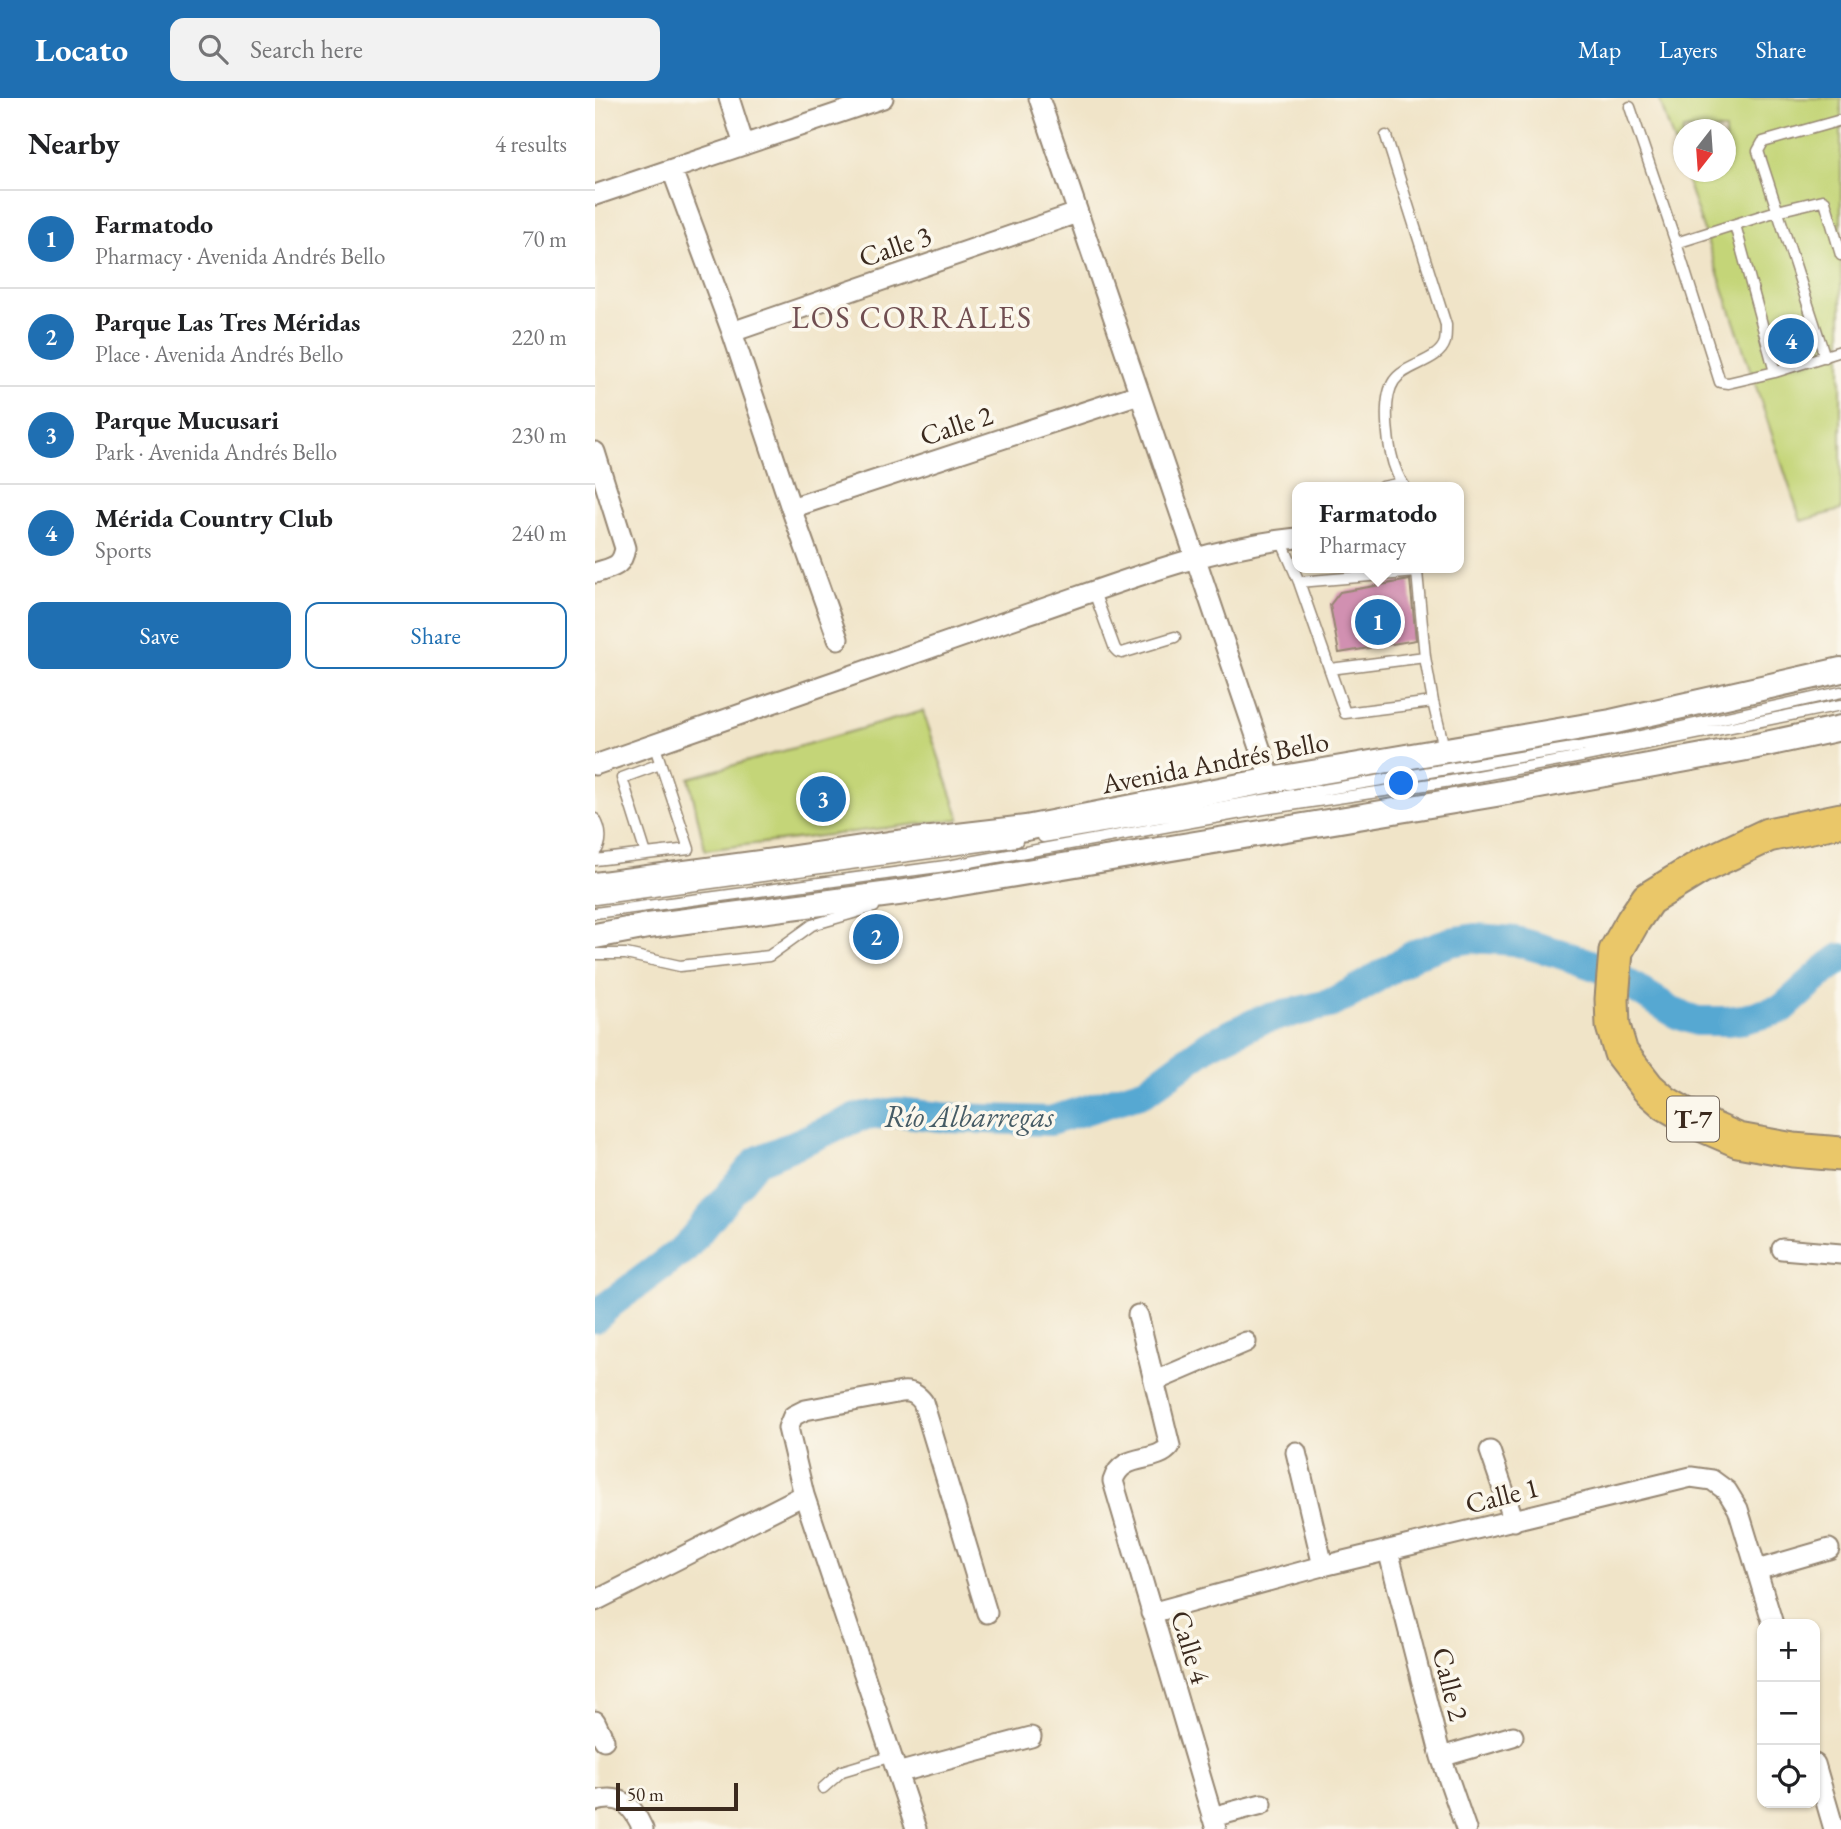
<!DOCTYPE html>
<meta charset="utf-8">
<style>
body{margin:0;font-family:"EB Garamond",serif;background:#f2f2f2;color:#202124}
.controls{position:absolute;right:21px;bottom:21px;display:grid;overflow:hidden;border-radius:14px;box-shadow:0 2px 5px #0004}
.controls button{width:63px;height:63px;display:grid;place-items:center;padding:0;border:0;border-bottom:2px solid #e0e0e0;background:#fff;color:#202124;font:35px sans-serif}
.compass{position:absolute;left:1078px;top:21px;width:63px;height:63px;border-radius:50%;background:#fff;box-shadow:0 2px 5px #0004;rotate:197deg}
.scale{position:absolute;left:21px;bottom:18px;width:122px;box-sizing:border-box;padding-left:7px;border:4px solid #3b2a1e;border-top:0;font-size:19px;line-height:24px;white-space:nowrap;color:#3b2a1e;-webkit-text-stroke:5px #fbf7ec;paint-order:stroke}
.you{position:absolute;left:807px;top:686px;width:24px;height:24px;margin:-18px;border:5px solid #fff;border-radius:50%;background:#1a73e8;box-shadow:0 0 0 10px #1a73e833}
.badge{display:grid;place-items:center;width:46px;height:46px;border-radius:50%;background:#1f6fb2;color:#fff;font-size:23px;font-weight:700}
.pin{position:absolute;translate:-50% -50%;border:4px solid #fff;box-shadow:0 2px 7px #0006}
.popup{position:absolute;left:697px;top:384px;width:172px;height:91px;box-sizing:border-box;display:grid;place-content:center;border-radius:14px;background:#fff;filter:drop-shadow(0 2px 5px #0005);font-size:23px;white-space:nowrap;color:#757577}
.popup b{font-size:26px;color:#202124}
.popup::after{content:'';position:absolute;left:50%;top:100%;margin-left:-14px;border:14px solid transparent;border-top-color:#fff}
.list{margin:0;padding:0;list-style:none}
h2{display:flex;justify-content:space-between;align-items:center;height:91px;margin:0;padding:0 28px;font-size:30px}
h2 small{font-size:23px;font-weight:400;color:#757577}
.list li{display:grid;grid-template-columns:46px 1fr auto;gap:21px;align-items:center;box-sizing:border-box;height:98px;padding:0 28px;border-top:2px solid #e0e0e0}
.list b{display:block;font-size:26px;white-space:nowrap}
.list p{margin:0;font-size:23px;white-space:nowrap;color:#757577}
.list em{font-size:23px;font-style:normal;color:#757577}
.actions{display:flex;gap:14px;padding:21px 28px}
.actions a{flex:1;padding:16px 0;border:2px solid #1f6fb2;border-radius:14px;text-align:center;font-size:24px;color:#1f6fb2}
.actions .main{background:#1f6fb2;color:#fff}
.icon{flex:none;width:38px;height:38px;fill:none;stroke:currentColor;stroke-width:2;stroke-linecap:round;stroke-linejoin:round}
.map{position:relative;flex:none;width:1246px;height:1731px;overflow:hidden}
header{display:flex;align-items:center;gap:42px;box-sizing:border-box;height:98px;padding:0 35px;background:#1f6fb2;color:#fff}
header strong{font-size:33px}
nav{display:flex;gap:38px;margin-inline-start:auto;font-size:24px}
.search{width:490px;height:63px;background:#f2f2f2;display:flex;align-items:center;gap:18px;box-sizing:border-box;padding:0 24px;border-radius:14px;color:#757577;font-size:26px}
main{display:flex}
aside{flex:1;background:#fff}
.map>svg:first-child{display:block}
.green{fill:#c4d578;stroke:#80804b;stroke-width:2}
.lines{fill:none;stroke-linecap:round;stroke-linejoin:round}
.river{stroke:#57a8d2;stroke-width:30}
.building{fill:#d190b1}
.service-casing{stroke:#968773;stroke-width:13}
.minor-casing{stroke:#968773;stroke-width:23}
.tertiary-casing{stroke:#968773;stroke-width:28}
.trunk-casing{stroke:#968773;stroke-width:37}
.service{stroke:#fff;stroke-width:10}
.minor{stroke:#fff;stroke-width:19}
.tertiary{stroke:#fff;stroke-width:24}
.trunk{stroke:#eac769;stroke-width:33}
.labels{text-anchor:middle;dominant-baseline:central;stroke-width:7;stroke-linejoin:round;paint-order:stroke}
.shield{fill:#fbf7ec;stroke:#75685c;stroke-width:2}
.shield-label{font-size:26px;font-weight:bold;fill:#3b2a1e}
.street-label{font-size:28px;fill:#3b2a1e;stroke:#fbf7ec}
.neighbourhood-label{font-size:30px;letter-spacing:2px;fill:#704e51;stroke:#fbf7ec}
.water-label{font-size:30px;font-style:italic;fill:#465c66;stroke:#fbf7ec}
</style>
<header>
<strong>Locato</strong>
<div class="search"><svg class="icon" aria-label="search" viewBox="0 0 24 24"><circle cx="10" cy="10" r="6"/><path d="M15 15l6 6"/></svg>Search here</div>
<nav><a>Map</a><a>Layers</a><a>Share</a></nav>
</header>
<main>
<aside>
<h2>Nearby<small>4 results</small></h2>
<ul class="list">
<li><span class="badge">1</span><div><b>Farmatodo</b><p>Pharmacy · Avenida Andrés Bello</p></div><em>70 m</em></li>
<li><span class="badge">2</span><div><b>Parque Las Tres Méridas</b><p>Place · Avenida Andrés Bello</p></div><em>220 m</em></li>
<li><span class="badge">3</span><div><b>Parque Mucusari</b><p>Park · Avenida Andrés Bello</p></div><em>230 m</em></li>
<li><span class="badge">4</span><div><b>Mérida Country Club</b><p>Sports</p></div><em>240 m</em></li>
</ul>
<div class="actions"><a class="main">Save</a><a>Share</a></div>
</aside>
<div class="map">
<svg width="1246" height="1731" viewBox="0 0 1246 1731">
<rect width="100%" height="100%" fill="#fbf7ec"/>
<filter id="ink" filterUnits="userSpaceOnUse"><feTurbulence type="fractalNoise" baseFrequency=".0143" numOctaves="2"/><feDisplacementMap in="SourceGraphic" scale="14" xChannelSelector="R" yChannelSelector="G"/><feConvolveMatrix kernelMatrix="1 2 1 2 8 2 1 2 1" color-interpolation-filters="sRGB"/></filter>
<filter id="wash" filterUnits="userSpaceOnUse"><feTurbulence type="fractalNoise" baseFrequency=".00686" numOctaves="4" result="noise"/><feDisplacementMap in="SourceGraphic" scale="28" xChannelSelector="R" yChannelSelector="G"/><feGaussianBlur stdDeviation="1.57" result="paint"/><feColorMatrix in="noise" values="0 0 0 0 0 0 0 0 0 0 0 0 0 0 0 0 0 1.4 0 .05"/><feComposite in="paint" operator="in"/></filter>
<g filter="url(#wash)">
<rect width="100%" height="100%" fill="#f0e4c8"/>
<path class="green" d="M1064,0H1246V412L1206,423L1089,74H1130V32H1088V72Z
M328,613L365,721L110,752L94,680Z"/>
<g class="lines">
<path class="river" d="M0,1220L15,1206L90,1150L162,1063L264,1019L302,1014L355,1020L455,1023L551,993L615,946L666,922L734,906L758,894L820,856L855,844L880,840L920,843L963,855L1009,871L1082,916L1102,923H1132L1149,921L1187,911L1231,871L1246,860"/>
</g>
<g id="blocks">
<path class="building" d="M815,482L821,542L744,555L735,507L745,494Z"/>
</g>
</g>
<g filter="url(#ink)">
<use href="#blocks" fill-opacity="0" stroke="#968773" stroke-width="2"/>
<g class="lines">
<g class="service-casing">
<path id="service" d="M1035,9L1081,145L1125,284L1133,285L1180,274L1246,253
M791,38L851,227C851,232 851,239 850,244C844,264 810,266 799,283C786,302 793,354 802,375C804,380 807,385 810,389
M1140,127L1180,274
M1081,145L1182,113L1228,102L1230,103L1246,157
M1230,259L1163,53L1168,44L1246,22
M787,389L807,385
M686,442L704,484L750,615L838,604
M704,484L822,474L830,559L838,604L849,650
M499,494L520,551L523,554L527,555L580,539
M735,571L830,559
M0,721C6,731 8,745 0,754
M448,739L1037,640L1246,594
M51,756L27,680L65,666
M0,762L94,751L59,646
M0,801L422,743
M0,815L358,767L669,711L856,683L986,659L1246,607
M0,856H31L85,868L174,858L217,827L279,809
M228,1690L247,1673L297,1658"/>
</g>
<g class="minor-casing">
<path id="minor" d="M134,0L149,47
M444,0L676,682
M77,72L137,234L196,410L243,541
M0,97L288,0
M137,234L482,115
M0,354L30,450C27,470 17,469 0,475
M196,410L544,296
M0,667C142,618 284,567 427,518C516,488 608,450 702,440
M1187,1151L1246,1156
M543,1217L575,1348C560,1367 527,1353 518,1383L621,1731
M560,1283L651,1244
M895,1353L919,1423
M701,1354L728,1468
M793,1452L846,1659L871,1731
M1162,1472L1234,1451
M0,1503L209,1397
M556,1515L728,1468L1096,1379L1117,1382L1132,1393L1143,1411L1178,1526
M0,1623L9,1642
M846,1659L918,1638
M1220,1666L1239,1731
M302,1675L436,1639
M0,1703C28,1696 37,1707 48,1731
M617,1719L667,1706
M321,1731L209,1397L193,1330L198,1318L210,1312L307,1294C316,1293 322,1296 328,1304L392,1515"/>
</g>
<g class="tertiary-casing">
<path id="tertiary" d="M0,787L194,761L294,746L431,730L676,682L1016,624L1246,572
M0,838L53,828L318,793L901,696L1157,649L1246,630"/>
</g>
<g class="trunk-casing">
<path id="trunk" d="M1246,722L1173,737L1105,769L1053,801L1038,823L1021,853L1017,901L1018,928L1026,955L1053,990L1070,1005L1106,1026L1143,1042L1198,1052L1246,1056"/>
</g>
<use href="#service" class="service"/>
<use href="#minor" class="minor"/>
<use href="#tertiary" class="tertiary"/>
<use href="#trunk" class="trunk"/>
</g>
</g>
<g class="labels">
<rect class="shield" x="1072" y="998.5" width="52" height="45" rx="5"/>
<g class="shield-label">
<text x="1098" y="1021">T-7</text>
</g>
<g class="street-label">
<text transform="translate(300 148) rotate(-19)">Calle 3</text>
<text transform="translate(361 327) rotate(-18)">Calle 2</text>
<text transform="translate(620 664) rotate(-11)">Avenida Andrés Bello</text>
<text transform="translate(907 1397) rotate(-14)">Calle 1</text>
<text transform="translate(596 1549) rotate(73)">Calle 4</text>
<text transform="translate(856 1586) rotate(76)">Calle 2</text>
</g>
<g class="neighbourhood-label">
<text x="317" y="219">LOS CORRALES</text>
</g>
<g class="water-label">
<text x="374" y="1018">Río Albarregas</text>
</g>
</g>
</svg>
<div class="controls">
<button>+</button>
<button>−</button>
<button><svg class="icon" aria-label="locate" viewBox="0 0 24 24"><circle cx="12" cy="12" r="6"/><path d="M12 2v4M12 18v4M2 12h4M18 12h4"/></svg></button>
</div>
<svg class="compass" viewBox="-18 -18 36 36"><path d="M0-13l5 13h-10z" fill="#e53935"/><path d="M0 13l5-13h-10z" fill="#757577"/></svg>
<div class="scale">50 m</div>
<div class="you"></div>
<div class="pin badge" style="left:783px;top:524px">1</div>
<div class="popup"><b>Farmatodo</b>Pharmacy</div>
<div class="pin badge" style="left:281px;top:839px">2</div>
<div class="pin badge" style="left:228px;top:701px">3</div>
<div class="pin badge" style="left:1196px;top:243px">4</div>
</div>
</main>
